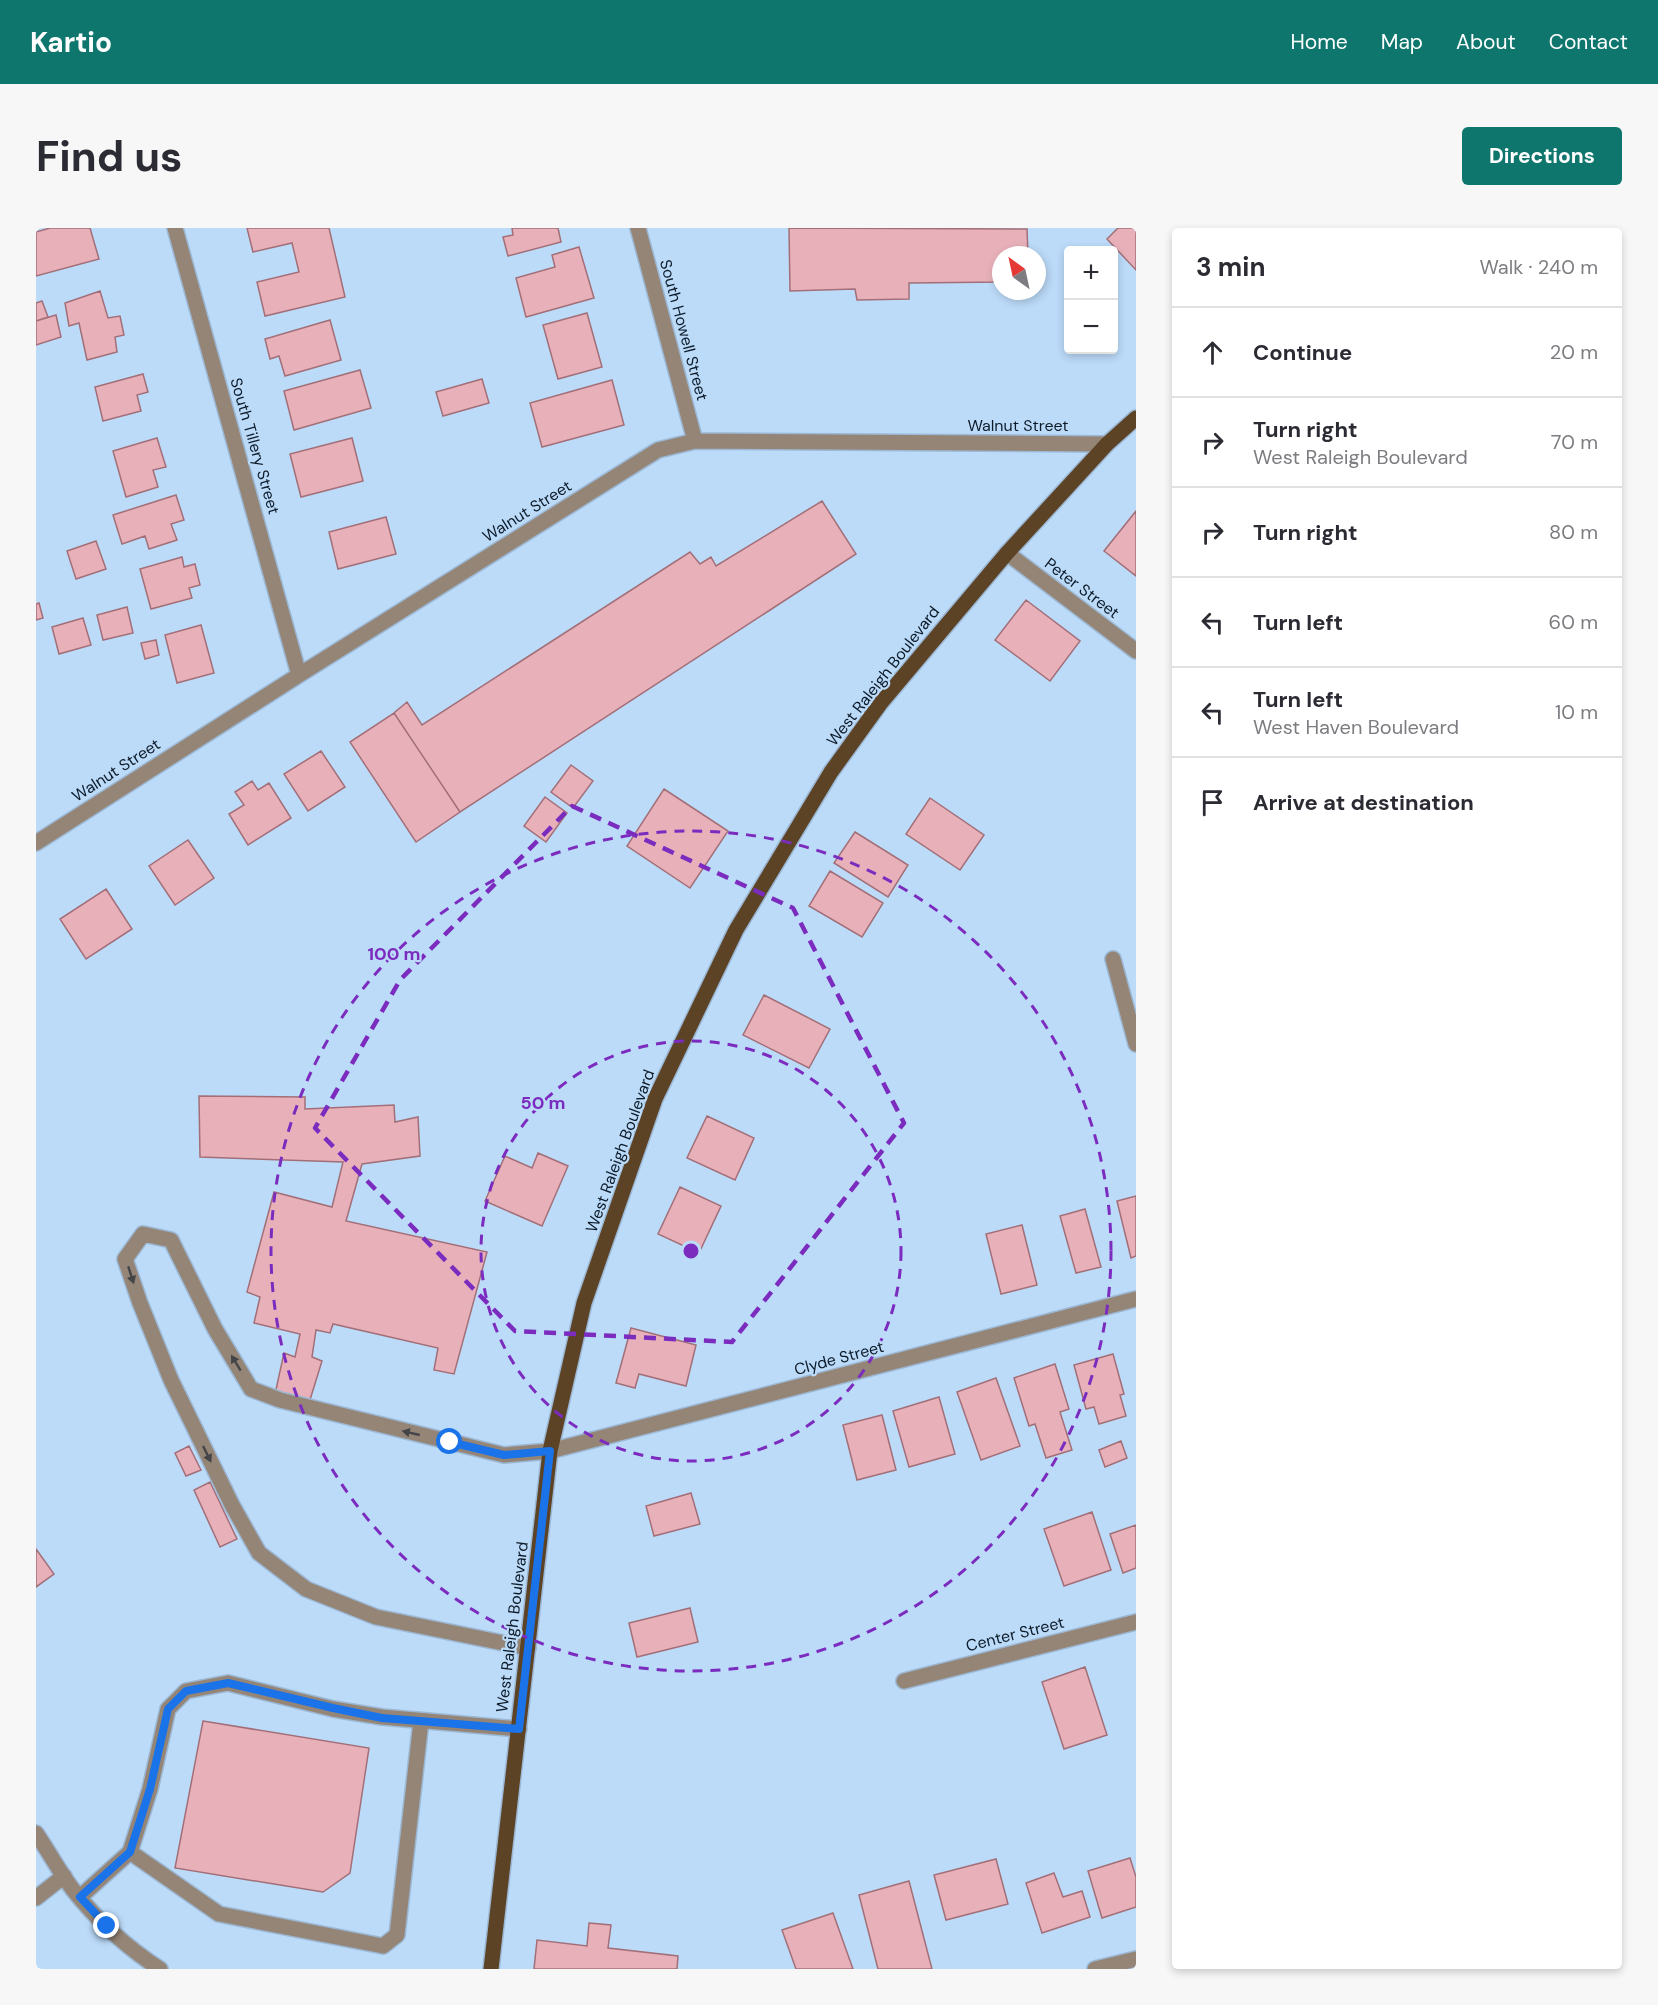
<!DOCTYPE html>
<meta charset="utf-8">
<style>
body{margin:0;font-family:"DM Sans",sans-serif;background:#f7f7f7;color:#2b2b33}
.controls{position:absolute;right:18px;top:18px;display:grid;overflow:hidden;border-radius:6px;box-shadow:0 3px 9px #0003}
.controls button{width:54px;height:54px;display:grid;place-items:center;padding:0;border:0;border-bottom:2px solid #e1e1e2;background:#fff;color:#2b2b33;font:30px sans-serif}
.compass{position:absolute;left:956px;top:18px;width:54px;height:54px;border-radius:50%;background:#fff;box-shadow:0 3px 9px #0003;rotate:327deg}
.stop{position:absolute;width:18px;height:18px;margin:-14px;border:4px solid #1a73e8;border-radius:50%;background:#fff}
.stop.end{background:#1a73e8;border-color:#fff;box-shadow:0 2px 6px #0008}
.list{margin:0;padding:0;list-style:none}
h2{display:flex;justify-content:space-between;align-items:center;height:78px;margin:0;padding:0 24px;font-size:26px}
h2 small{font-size:20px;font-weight:400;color:#7c7c81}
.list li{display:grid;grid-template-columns:39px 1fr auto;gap:18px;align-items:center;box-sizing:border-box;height:90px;padding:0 24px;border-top:2px solid #e1e1e2}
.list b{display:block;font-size:22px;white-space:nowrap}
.list p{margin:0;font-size:20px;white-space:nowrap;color:#7c7c81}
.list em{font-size:20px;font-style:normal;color:#7c7c81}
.icon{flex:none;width:33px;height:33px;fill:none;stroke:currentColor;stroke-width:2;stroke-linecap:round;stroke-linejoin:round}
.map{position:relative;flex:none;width:1100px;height:1741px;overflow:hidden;border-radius:6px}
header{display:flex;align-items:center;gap:36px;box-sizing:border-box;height:84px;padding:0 30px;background:#0f766e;color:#fff}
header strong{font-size:28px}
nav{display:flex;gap:33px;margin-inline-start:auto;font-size:21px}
.intro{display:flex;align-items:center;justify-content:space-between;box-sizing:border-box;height:144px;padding:0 36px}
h1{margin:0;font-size:42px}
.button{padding:15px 27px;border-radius:6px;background:#0f766e;color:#fff;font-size:21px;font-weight:700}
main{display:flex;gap:36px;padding:0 36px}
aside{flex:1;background:#fff;border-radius:6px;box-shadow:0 3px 9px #0003}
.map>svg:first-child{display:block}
.building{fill:#e8b1ba;stroke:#a26f78;stroke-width:1.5}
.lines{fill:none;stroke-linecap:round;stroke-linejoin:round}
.service-casing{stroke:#9cb8d4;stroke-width:18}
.minor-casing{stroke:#9cb8d4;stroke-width:18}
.tertiary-casing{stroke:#9cb8d4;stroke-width:18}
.primary-casing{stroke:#9cb8d4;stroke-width:18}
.service{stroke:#958576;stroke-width:15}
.minor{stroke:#958576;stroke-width:15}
.tertiary{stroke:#958576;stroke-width:15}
.primary{stroke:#5d4326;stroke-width:15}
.oneway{fill:#434548}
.route{stroke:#1a73e8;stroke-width:8}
.marked{fill:none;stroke:#7b2cbf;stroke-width:4.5;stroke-dasharray:12 8;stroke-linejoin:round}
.ring{fill:none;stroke:#7b2cbf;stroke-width:3;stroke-dasharray:10 8}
.labels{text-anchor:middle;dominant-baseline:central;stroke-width:4.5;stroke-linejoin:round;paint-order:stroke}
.street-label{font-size:16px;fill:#0d1b29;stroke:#bcdbf9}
.centre{fill:#7b2cbf;stroke:#bcdbf9;stroke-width:3}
.ring-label{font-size:18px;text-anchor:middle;font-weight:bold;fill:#7b2cbf;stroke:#bcdbf9;stroke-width:4.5;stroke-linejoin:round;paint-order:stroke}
</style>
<header>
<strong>Kartio</strong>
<nav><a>Home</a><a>Map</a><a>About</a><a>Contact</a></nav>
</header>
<div class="intro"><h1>Find us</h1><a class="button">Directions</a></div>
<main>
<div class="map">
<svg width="1100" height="1741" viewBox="0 0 1100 1741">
<rect width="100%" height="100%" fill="#bcdbf9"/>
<path class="building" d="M14,0H54L63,31L0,48V4Z
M211,0H293L309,69L229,88L221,54L263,44L256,15L217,24Z
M476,0H522L525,14L472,28L467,9L477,7Z
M753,0L991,1L992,27H965V54L873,55V71L821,72L819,61L754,63Z
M1082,0H1100V42L1071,11Z
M543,19L558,70L490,89L480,50L519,39L516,27Z
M64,63L72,90L84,88L88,107L79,109L81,124L51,132L43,95L33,98L29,75Z
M6,73L12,89L0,93V75Z
M551,85L566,139L522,151L507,97Z
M20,87L25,109L0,117V93Z
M294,92L305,132L249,148L243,128L234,131L229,111Z
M324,142L335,180L258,202L248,163Z
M107,146L112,164L101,167L105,183L67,193L59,159Z
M446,151L453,175L407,188L400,164Z
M576,152L588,197L506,219L494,175Z
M121,210L130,239L117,242L122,259L90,269L77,223Z
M316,210L327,253L265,269L254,226Z
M140,267L148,292L135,296L141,312L113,321L109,308L86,316L77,287Z
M786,273L820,326L424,584L358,485L371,474L386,497L654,324L664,336L675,329L680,338Z
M1100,283V348L1068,323Z
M350,289L360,326L302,341L293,304Z
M60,313L70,341L40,351L31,323Z
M146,329L148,339L159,336L164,357L153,360L156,370L115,381L104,341Z
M990,372L1044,413L1014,453L959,412Z
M3,375L7,390L0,392V376Z
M91,379L97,405L67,412L61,387Z
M47,390L55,417L23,426L16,399Z
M165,397L178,445L141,455L129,407Z
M120,412L123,427L109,431L105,415Z
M358,485L424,584L380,614L314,514Z
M285,523L309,559L272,583L248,546Z
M535,537L557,553L537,580L515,564Z
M216,553L222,562L233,555L255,590L212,617L193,586L208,577L199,564Z
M628,561L692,603L654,660L591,618Z
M509,569L531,585L510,614L488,598Z
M894,570L948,607L924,642L870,606Z
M819,604L872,637L852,669L798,635Z
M152,612L178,650L139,677L113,638Z
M794,643L847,675L826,709L773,678Z
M70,661L96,701L50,731L24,691Z
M728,767L794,801L773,840L707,807Z
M163,868L269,869V881L358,877L359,894L382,889L384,928L326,936L310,993L451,1024L418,1146L398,1142L402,1120L297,1096L294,1105L280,1102L276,1129L286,1133L273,1175L239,1166L248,1125L259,1129L264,1106L218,1095L224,1069L211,1064L238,964L296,979L307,934L164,929Z
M671,888L718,910L699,952L651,930Z
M502,925L532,938L506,998L449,973L469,928L496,940Z
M644,959L685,978L663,1025L622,1006Z
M1100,968V1028L1095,1030L1081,973Z
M1049,981L1065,1039L1040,1045L1024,988Z
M986,997L1001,1057L965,1066L950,1006Z
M595,1100L660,1117L650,1158L603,1146L599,1160L580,1155Z
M1077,1126L1088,1166L1084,1167L1090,1188L1063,1196L1058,1179L1050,1181L1038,1137Z
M1019,1136L1033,1181L1024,1184L1036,1222L1010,1230L999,1196L993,1198L978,1150Z
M960,1150L984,1218L945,1232L921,1164Z
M903,1169L919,1226L873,1239L857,1183Z
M846,1187L860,1242L821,1252L807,1197Z
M1085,1213L1091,1230L1069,1239L1063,1222Z
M153,1218L165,1242L150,1248L139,1225Z
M174,1254L201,1311L184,1319L158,1262Z
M655,1265L664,1296L618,1308L610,1278Z
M1056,1284L1075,1342L1028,1358L1008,1301Z
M1100,1297V1340L1087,1345L1074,1306Z
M0,1321L18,1346L0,1359Z
M654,1380L662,1414L601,1429L593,1395Z
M1049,1439L1071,1507L1028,1521L1006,1454Z
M167,1493L333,1520L314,1645L287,1664L139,1640Z
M1094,1630L1100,1649V1679L1066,1690L1052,1643Z
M960,1631L972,1676L910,1692L898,1647Z
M1018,1645L1027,1669L1046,1663L1054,1689L1006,1705L990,1655Z
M873,1653L896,1741H842L823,1667Z
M797,1685L817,1741H760L746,1702Z
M553,1695L575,1697L572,1720L642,1728L641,1741H498L501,1712L551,1718Z"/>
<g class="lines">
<g class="service-casing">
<path id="service" d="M492,1420L340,1389L270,1361L223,1325L196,1277L135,1152L104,1075L89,1031L107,1006L135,1012L179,1101L215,1161L244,1172L468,1227L514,1223
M94,1624L183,1686L347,1718L361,1707L385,1493
M44,1669L94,1624L114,1561L132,1481L150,1463L192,1455L297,1481L346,1489L483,1501
M0,1670L28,1648"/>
</g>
<g class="minor-casing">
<path id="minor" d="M139,0L263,447
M602,0L659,213
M971,325L1100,423
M0,615L263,447L622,222L659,213L1071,216
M1077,731L1100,816
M514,1223L1100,1071
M868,1453L1100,1394
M1059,1741L1100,1731"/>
</g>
<g class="tertiary-casing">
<path id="tertiary" d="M0,1605C13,1624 24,1645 38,1663C62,1693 93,1721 124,1741"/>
</g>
<g class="primary-casing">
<path id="primary" d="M455,1741L514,1223L548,1075L619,871L700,702L795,544L844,476L971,325L1071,216L1100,190"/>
</g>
<use href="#service" class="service"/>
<use href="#minor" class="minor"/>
<use href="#tertiary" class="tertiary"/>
<use href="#primary" class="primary"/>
</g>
<defs><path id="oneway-solid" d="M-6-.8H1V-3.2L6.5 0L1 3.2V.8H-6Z" transform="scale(1.5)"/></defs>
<g class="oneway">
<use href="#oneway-solid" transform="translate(95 1047) rotate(72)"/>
<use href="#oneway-solid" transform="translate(200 1135) rotate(-121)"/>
<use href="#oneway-solid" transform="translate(375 1205) rotate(-167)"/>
<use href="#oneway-solid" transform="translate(171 1226) rotate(64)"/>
</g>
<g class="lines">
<path class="route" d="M71,1698L44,1669L94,1624L114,1561L132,1481L150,1463L192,1455L297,1480L346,1490L483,1501L514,1223L468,1227L414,1214"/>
</g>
<path class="marked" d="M536,578L757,680L868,895L696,1114L479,1103L279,900L364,752Z"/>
<g class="ring">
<circle cx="655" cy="1023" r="210"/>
<circle cx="655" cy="1023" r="420"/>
</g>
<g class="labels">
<g class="street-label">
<text transform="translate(648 102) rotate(75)">South Howell Street</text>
<text x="982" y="197">Walnut Street</text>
<text transform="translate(219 218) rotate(74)">South Tillery Street</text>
<text transform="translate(491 283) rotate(-32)">Walnut Street</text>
<text transform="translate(1046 360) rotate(37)">Peter Street</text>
<text transform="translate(847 448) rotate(-52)">West Raleigh Boulevard</text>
<text transform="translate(80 542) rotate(-33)">Walnut Street</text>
<text transform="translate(584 923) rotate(-70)">West Raleigh Boulevard</text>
<text transform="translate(803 1130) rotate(-15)">Clyde Street</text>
<text transform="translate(476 1399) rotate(-83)">West Raleigh Boulevard</text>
<text transform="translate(979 1406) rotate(-14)">Center Street</text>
</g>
</g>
<circle cx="655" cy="1023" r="9" class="centre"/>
<g class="ring-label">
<text x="358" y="732">100 m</text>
<text x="507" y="881">50 m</text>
</g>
</svg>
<div class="controls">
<button>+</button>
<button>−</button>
</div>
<svg class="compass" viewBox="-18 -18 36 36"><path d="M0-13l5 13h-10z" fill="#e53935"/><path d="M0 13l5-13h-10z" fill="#7c7c81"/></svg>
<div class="stop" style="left:414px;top:1214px"></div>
<div class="stop end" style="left:71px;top:1698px"></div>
</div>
<aside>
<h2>3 min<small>Walk · 240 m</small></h2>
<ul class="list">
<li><svg class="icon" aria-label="ahead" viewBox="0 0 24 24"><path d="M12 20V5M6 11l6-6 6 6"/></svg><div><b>Continue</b></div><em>20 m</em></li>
<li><svg class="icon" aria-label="right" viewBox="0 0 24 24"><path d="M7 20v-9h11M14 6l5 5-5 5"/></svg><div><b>Turn right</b><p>West Raleigh Boulevard</p></div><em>70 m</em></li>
<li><svg class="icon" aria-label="right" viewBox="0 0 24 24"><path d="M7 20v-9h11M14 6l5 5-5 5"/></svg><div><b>Turn right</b></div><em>80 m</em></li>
<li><svg class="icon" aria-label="left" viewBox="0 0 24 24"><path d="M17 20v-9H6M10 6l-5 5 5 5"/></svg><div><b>Turn left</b></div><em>60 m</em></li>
<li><svg class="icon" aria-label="left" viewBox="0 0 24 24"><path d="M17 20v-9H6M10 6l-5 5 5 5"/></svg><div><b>Turn left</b><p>West Haven Boulevard</p></div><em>10 m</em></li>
<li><svg class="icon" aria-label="arrive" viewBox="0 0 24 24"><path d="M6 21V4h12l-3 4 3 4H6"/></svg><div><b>Arrive at destination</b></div></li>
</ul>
</aside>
</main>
